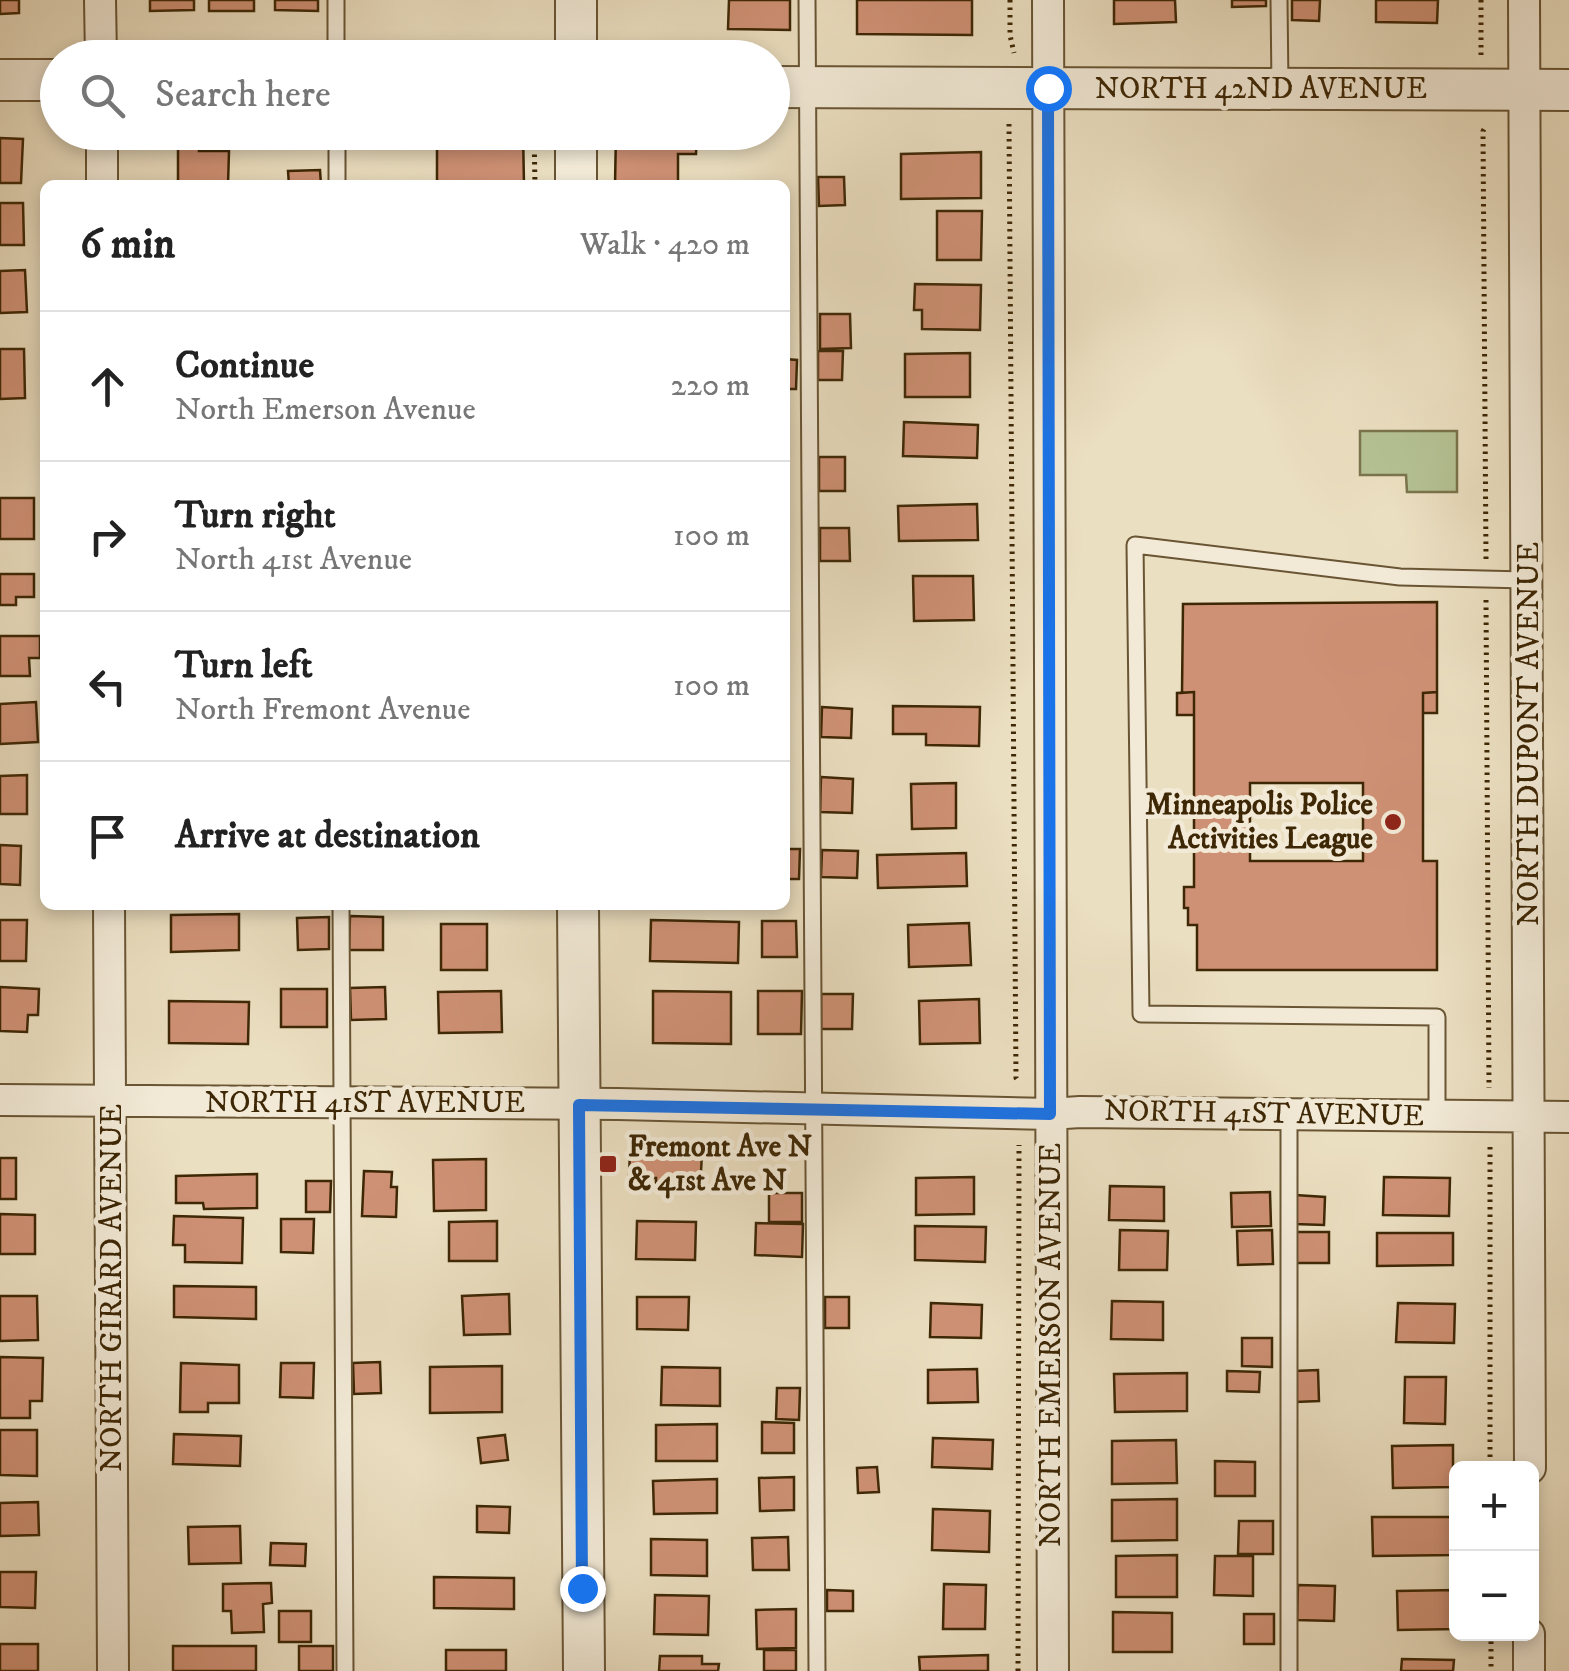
<!DOCTYPE html>
<meta charset="utf-8">
<style>
body{margin:0;font-family:"IM FELL DW Pica",serif;background:#f6f6f6;color:#222}
.controls{position:absolute;right:30px;bottom:30px;display:grid;overflow:hidden;border-radius:15px;box-shadow:0 5px 15px #0003}
.controls button{width:90px;height:90px;display:grid;place-items:center;padding:0;border:0;border-bottom:2px solid #e0e0e0;background:#fff;color:#222;font:50px sans-serif}
.stop{position:absolute;width:30px;height:30px;margin:-22px;border:8px solid #1a73e8;border-radius:50%;background:#fff}
.stop.end{background:#1a73e8;border-color:#fff;box-shadow:0 2px 10px #0008}
.list{margin:0;padding:0;list-style:none}
h2{display:flex;justify-content:space-between;align-items:center;height:130px;margin:0;padding:0 40px;font-size:42px}
h2 small{font-size:32px;font-weight:400;color:#767676}
.list li{display:grid;grid-template-columns:65px 1fr auto;gap:30px;align-items:center;box-sizing:border-box;height:150px;padding:0 40px;border-top:2px solid #e0e0e0}
.list b{display:block;font-size:38px;white-space:nowrap}
.list p{margin:0;font-size:32px;white-space:nowrap;color:#767676}
.list em{font-size:32px;font-style:normal;color:#767676}
.icon{flex:none;width:55px;height:55px;fill:none;stroke:currentColor;stroke-width:2;stroke-linecap:round;stroke-linejoin:round}
.map{position:relative;flex:none;width:1569px;height:1671px;overflow:hidden}
.search{position:absolute;background:#fff;box-shadow:0 5px 15px #0003;left:40px;top:40px;width:750px;height:110px;display:flex;align-items:center;gap:25px;box-sizing:border-box;padding:0 35px;border-radius:55px;color:#767676;font-size:38px}
.panel{position:absolute;background:#fff;box-shadow:0 5px 15px #0003;left:40px;top:180px;width:750px;height:730px;border-radius:15px}
.map>svg:first-child{display:block}
.green{fill:#b5c294;stroke:#7a744c;stroke-width:2.5}
.building{fill:#cf9175;stroke:#3e2705;stroke-width:2.5;fill-rule:evenodd}
.lines{fill:none;stroke-linecap:round;stroke-linejoin:round}
.service-casing{stroke:#695534;stroke-width:19}
.minor-casing{stroke:#695534;stroke-width:34}
.tertiary-casing{stroke:#695534;stroke-width:44}
.path{stroke:#3e2705;stroke-width:5;stroke-dasharray:2.5 5;stroke-linecap:butt}
.service{stroke:#f2ead7;stroke-width:15}
.minor{stroke:#f2ead7;stroke-width:30}
.tertiary{stroke:#f2ead7;stroke-width:40}
.route{stroke:#1a73e8;stroke-width:12}
.poi-dot{fill:#8f2418;stroke:#f2ead7;stroke-width:4}
.labels{text-anchor:middle;dominant-baseline:central;stroke-width:9;stroke-linejoin:round;paint-order:stroke}
.street-label{font-size:30px;fill:#3e2705;stroke:#f2ead7}
.poi-label{font-size:30px;font-weight:bold;fill:#3e2705;stroke:#f2ead7;text-anchor:end}
</style>
<div class="map">
<svg width="1569" height="1671" viewBox="0 0 1569 1671">
<rect width="100%" height="100%" fill="#ebdfc1"/>
<filter id="stains"><feTurbulence type="fractalNoise" baseFrequency=".002" numOctaves="4"/><feColorMatrix values="0 0 0 0 .2 0 0 0 0 .09 0 0 0 0 .02 0 0 0 .5 -.17"/></filter>
<radialGradient id="worn" r=".72"><stop offset=".6" stop-color="#630" stop-opacity="0"/><stop offset="1" stop-color="#630" stop-opacity=".3"/></radialGradient>
<path class="green" d="M1360,431H1457V492H1407L1406,475H1360Z"/>
<path class="building" d="M0,0H19V13L0,14Z
M150,0H194V10L150,11Z
M209,0H254V11H209Z
M275,0H318V11L275,10Z
M729,0H790V30L728,29Z
M857,0H972V35L857,34Z
M1114,0H1175L1176,22L1114,24Z
M1232,0H1266V6L1232,7Z
M1292,0H1320L1319,21L1292,20Z
M1376,0H1438L1437,23L1376,22Z
M437,132H523L524,185H437Z
M616,132H697L696,154H678V183L716,185H615Z
M0,138L23,139L21,183H0Z
M178,140H199V151H229L228,185H178Z
M981,152V198L901,199V154Z
M320,170L321,185H289L288,171Z
M818,177H844L845,205L819,206Z
M0,203H23L24,245H0Z
M937,211H982L981,260H937Z
M25,270L27,312L0,313V271Z
M915,284L981,285L980,330L922,329V310H914Z
M820,314H850L851,348L820,349Z
M0,349H24L25,398L0,399Z
M818,351H843L842,380H818Z
M970,353V397H905V354Z
M785,359L797,360L796,389H785Z
M904,422L978,425L977,458L903,456Z
M819,457H845V491H819Z
M0,498H34V539H0Z
M977,504L978,540L899,541L898,506Z
M820,528H849L850,561H820Z
M0,574H34V597H16V605H0Z
M913,576H973L974,620L914,621Z
M1437,602V692L1423,693V861H1437V970H1197V925H1188V908H1184V887H1194V692L1182,693L1183,604ZM1250,783H1363V861H1250Z
M0,636H40V658H29L30,676H0Z
M1194,692V715H1177V693Z
M1437,692V713H1423V693Z
M36,702L38,742L0,744V704Z
M893,706L980,707L979,746L926,745V734H893Z
M822,707L852,709L851,738L821,737Z
M27,775V814H0V776Z
M821,777L853,779L852,813L820,812Z
M956,783V828L912,829L911,784Z
M0,845L21,846L20,885L0,884Z
M785,849H800L799,879H785Z
M822,850L858,851L857,878L821,877Z
M966,853L967,886L878,888L877,855Z
M239,914V950L171,952V915Z
M350,916L383,917V950H349Z
M329,917V949L298,950L297,918Z
M0,920H27L26,961H0Z
M651,920L739,922L738,963L650,961Z
M762,921H796L797,957H762Z
M969,923L971,965L909,967L908,925Z
M441,924H487V970H441Z
M0,987L39,989L38,1015H28L27,1032L0,1031Z
M385,987L386,1019L351,1020L350,988Z
M281,989H327V1027H281Z
M501,991L502,1032L439,1033L438,992Z
M653,991L731,992V1044L653,1043Z
M758,991H802L801,1034H758Z
M821,994H853L852,1029H821Z
M979,999L980,1043L920,1044L919,1001Z
M169,1001L249,1002L248,1044L169,1043Z
M630,1151L702,1153L700,1190L656,1189V1178L629,1177Z
M0,1158H16V1199H0Z
M486,1159V1210L434,1211L433,1160Z
M364,1171L392,1172L391,1187H397L396,1217L362,1216Z
M257,1174V1208L204,1209L203,1203H176V1176Z
M974,1177V1214L916,1215V1178Z
M1384,1177L1450,1178L1449,1216L1383,1215Z
M306,1181H331L330,1212H306Z
M1110,1186L1164,1187V1221L1109,1220Z
M1270,1192L1271,1226L1232,1227L1231,1193Z
M769,1193H802V1222H769Z
M1295,1195L1325,1197L1324,1225L1294,1224Z
M0,1214L35,1215V1254H0Z
M174,1216L243,1218L242,1263L185,1262V1245H173Z
M281,1219H314L313,1253L281,1252Z
M497,1221V1261H449V1222Z
M637,1221L696,1222L695,1260L636,1259Z
M756,1223L803,1224L802,1257L755,1255Z
M915,1226L986,1227L985,1262L915,1260Z
M1120,1230L1168,1231L1167,1270H1119Z
M1272,1230L1273,1264L1238,1265L1237,1231Z
M1295,1232H1329V1263H1296Z
M1377,1233H1453V1265L1377,1266Z
M174,1286L256,1287V1319L174,1317Z
M509,1294L510,1334L464,1335L462,1296Z
M0,1296H37L38,1340L0,1341Z
M637,1297H689L688,1330L637,1329Z
M825,1297H849V1328H825Z
M1112,1301L1163,1302V1340L1111,1339Z
M931,1303L982,1305L981,1338L930,1337Z
M1398,1303L1455,1304L1454,1343L1396,1342Z
M1242,1338H1272V1367L1242,1366Z
M0,1357L43,1358L42,1401H30V1418H0Z
M380,1362L381,1393L354,1394L353,1363Z
M181,1363L239,1365V1403H208V1412H180Z
M281,1363H314L313,1398L280,1397Z
M502,1366V1412L430,1413V1367Z
M662,1367L720,1368V1406L661,1405Z
M977,1369L978,1402L928,1403V1370Z
M1318,1370L1319,1401L1296,1402L1295,1371Z
M1227,1371L1260,1372L1259,1392L1227,1391Z
M1187,1373V1411L1115,1412L1114,1374Z
M1405,1377H1446L1445,1424L1404,1423Z
M777,1388H800L799,1420L776,1419Z
M762,1422L794,1423V1453H762Z
M717,1424V1461H656V1425Z
M0,1430H37V1476L0,1475Z
M174,1434L241,1436L240,1466L173,1464Z
M505,1435L508,1460L481,1463L478,1438Z
M933,1438L993,1440L992,1469L932,1467Z
M1176,1440L1177,1483L1112,1484V1441Z
M1453,1445V1487L1393,1488L1392,1446Z
M1215,1461L1255,1462V1496H1215Z
M877,1467L879,1492L858,1493L857,1468Z
M794,1477V1510L760,1511L759,1478Z
M717,1479V1513L654,1514L653,1481Z
M1177,1499V1540L1112,1541V1500Z
M38,1502L39,1535L0,1536V1503Z
M477,1506L510,1507L509,1533L477,1532Z
M933,1509L990,1511L989,1552L932,1550Z
M1372,1517H1454V1555L1373,1556Z
M1239,1521H1273V1554H1238Z
M240,1526L241,1563L189,1564L188,1527Z
M788,1537L789,1570H753L752,1538Z
M651,1539L707,1540V1576L651,1575Z
M271,1543L306,1544L305,1566L270,1565Z
M1177,1555V1597H1116V1556Z
M1215,1556H1253V1596L1214,1595Z
M0,1572H36L35,1608L0,1607Z
M434,1577L514,1578V1609L434,1608Z
M271,1583L272,1603L263,1604L264,1632L232,1633L231,1611H223V1584Z
M944,1584L986,1585L985,1629H943Z
M1298,1585L1335,1586L1334,1621L1297,1620Z
M827,1590L853,1591V1611H827Z
M1456,1590V1629L1398,1630L1397,1591Z
M655,1595L709,1596L708,1635L654,1634Z
M796,1609V1648L757,1649L756,1610Z
M279,1611H311V1642H279Z
M1113,1612L1172,1613V1652H1113Z
M1244,1614H1274V1644H1244Z
M0,1644H38V1671H0Z
M173,1646H256V1671H173Z
M299,1646H333V1671H299Z
M446,1650H506V1671H446Z
M764,1650H796V1671H764Z
M988,1655V1671H920L919,1657Z
M660,1656H702V1664H719L718,1671H659Z
M1402,1659L1454,1660L1453,1671H1401Z"/>
<g class="lines">
<g class="service-casing">
<path id="service" d="M336,0V58
M807,0L817,1671
M1279,0L1280,86
M337,132V185
M341,905L345,1671
M1437,1116V1017L1141,1014L1135,545L1400,577L1528,580
M1289,1671V1114"/>
</g>
<g class="minor-casing">
<path id="minor" d="M100,0L101,58
M1048,0L1053,1671
M1524,0L1530,1468
M102,132V185
M109,905L113,1671
M0,1100L618,1104L1050,1114L1080,1112L1569,1117
M1529,1671V1634"/>
</g>
<g class="tertiary-casing">
<path id="tertiary" d="M576,0V58
M0,80H58
M772,87L1569,90
M576,132V185
M578,905L584,1671"/>
</g>
<path class="path" d="M1010,0V35L1014,53
M1481,0V56
M1009,124L1016,1078L1019,1082
M534,132L535,185
M1486,559L1483,131L1486,126
M1486,600L1489,1088
M1490,1147V1468
M1491,1634V1671
M1018,1671L1019,1145"/>
<use href="#service" class="service"/>
<use href="#minor" class="minor"/>
<use href="#tertiary" class="tertiary"/>
</g>
<g class="lines">
<path class="route" d="M582,1588L579,1105L1050,1114L1048,88"/>
</g>
<g class="poi-dot">
<circle cx="1393" cy="822" r="10"/>
<rect x="598" y="1154" width="20" height="20" rx="5"/>
</g>
<g class="labels">
<g class="street-label">
<text x="1261" y="89">NORTH 42ND AVENUE</text>
<text transform="translate(1529 734) rotate(-90)">NORTH DUPONT AVENUE</text>
<text x="365" y="1103">NORTH 41ST AVENUE</text>
<text transform="translate(1264 1114) rotate(1)">NORTH 41ST AVENUE</text>
<text transform="translate(112 1288) rotate(-90)">NORTH GIRARD AVENUE</text>
<text transform="translate(1051 1345) rotate(-90)">NORTH EMERSON AVENUE</text>
</g>
<g class="poi-label">
<text x="1373" y="805">Minneapolis Police<tspan x="1373" dy="34">Activities League</tspan></text>
<text x="628" y="1147" text-anchor="start">Fremont Ave N<tspan x="628" dy="34">&amp; 41st Ave N</tspan></text>
</g>
</g>
<rect width="100%" height="100%" filter="url(#stains)"/>
<rect width="100%" height="100%" fill="url(#worn)"/>
</svg>
<div class="controls">
<button>+</button>
<button>−</button>
</div>
<div class="stop" style="left:1048px;top:88px"></div>
<div class="stop end" style="left:582px;top:1588px"></div>
<div class="search"><svg class="icon" aria-label="search" viewBox="0 0 24 24"><circle cx="10" cy="10" r="6"/><path d="M15 15l6 6"/></svg>Search here</div>
<section class="panel">
<h2>6 min<small>Walk · 420 m</small></h2>
<ul class="list">
<li><svg class="icon" aria-label="ahead" viewBox="0 0 24 24"><path d="M12 20V5M6 11l6-6 6 6"/></svg><div><b>Continue</b><p>North Emerson Avenue</p></div><em>220 m</em></li>
<li><svg class="icon" aria-label="right" viewBox="0 0 24 24"><path d="M7 20v-9h11M14 6l5 5-5 5"/></svg><div><b>Turn right</b><p>North 41st Avenue</p></div><em>100 m</em></li>
<li><svg class="icon" aria-label="left" viewBox="0 0 24 24"><path d="M17 20v-9H6M10 6l-5 5 5 5"/></svg><div><b>Turn left</b><p>North Fremont Avenue</p></div><em>100 m</em></li>
<li><svg class="icon" aria-label="arrive" viewBox="0 0 24 24"><path d="M6 21V4h12l-3 4 3 4H6"/></svg><div><b>Arrive at destination</b></div></li>
</ul>
</section>
</div>
